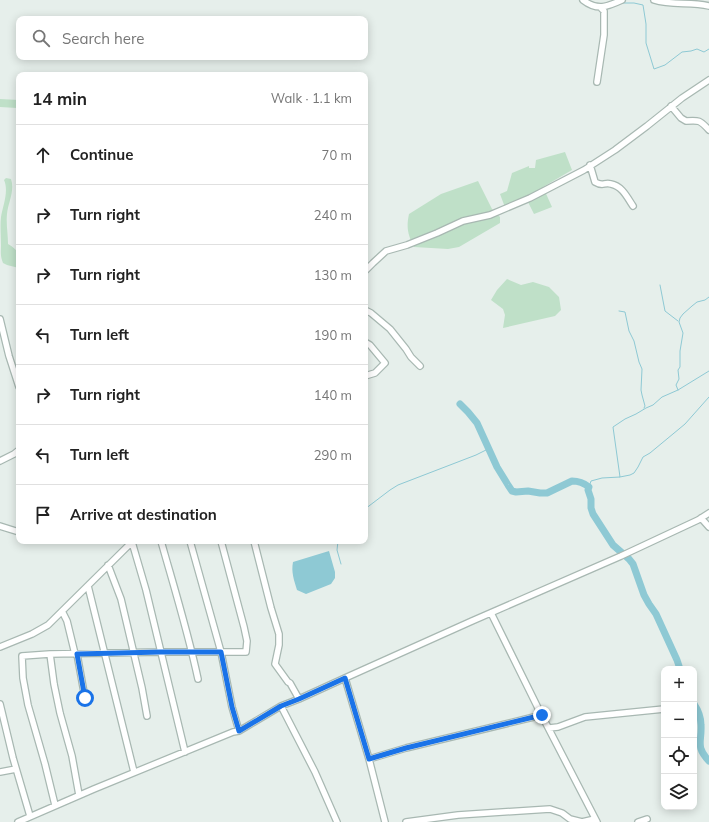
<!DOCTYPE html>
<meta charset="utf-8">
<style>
body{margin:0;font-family:Mulish,sans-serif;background:#f6f6f6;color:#222}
.controls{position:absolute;right:12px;bottom:12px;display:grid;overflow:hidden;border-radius:8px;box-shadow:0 2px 10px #0003}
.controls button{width:36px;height:36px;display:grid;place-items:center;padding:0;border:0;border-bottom:1px solid #e0e0e0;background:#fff;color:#222;font:20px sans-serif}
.stop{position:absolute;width:12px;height:12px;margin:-9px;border:3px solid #1a73e8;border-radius:50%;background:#fff}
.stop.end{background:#1a73e8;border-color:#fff;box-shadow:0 1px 4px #0008}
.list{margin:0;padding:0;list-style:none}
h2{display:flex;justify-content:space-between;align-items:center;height:52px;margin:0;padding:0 16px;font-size:17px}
h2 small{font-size:13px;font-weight:400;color:#767676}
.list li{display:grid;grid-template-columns:26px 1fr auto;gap:12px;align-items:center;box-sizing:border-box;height:60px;padding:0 16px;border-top:1px solid #e0e0e0}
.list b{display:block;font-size:15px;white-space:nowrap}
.list em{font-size:13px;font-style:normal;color:#767676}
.icon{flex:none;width:22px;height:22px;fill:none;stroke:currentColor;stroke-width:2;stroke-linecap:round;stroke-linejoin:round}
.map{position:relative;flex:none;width:709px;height:822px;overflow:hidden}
.search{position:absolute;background:#fff;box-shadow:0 2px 10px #0003;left:16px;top:16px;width:352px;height:44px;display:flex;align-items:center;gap:10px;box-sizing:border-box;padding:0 14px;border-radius:8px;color:#767676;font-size:15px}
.panel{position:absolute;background:#fff;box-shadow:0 2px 10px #0003;left:16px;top:72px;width:352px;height:472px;border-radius:8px}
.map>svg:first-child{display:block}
.green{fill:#bfe0c8}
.water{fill:#8ec9d4}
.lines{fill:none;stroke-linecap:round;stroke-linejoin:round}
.stream{stroke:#8ec9d4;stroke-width:1}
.river{stroke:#8ec9d4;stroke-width:7}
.minor-casing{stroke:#a8b8b2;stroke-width:8}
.minor{stroke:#fff;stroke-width:5.5}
.route{stroke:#1a73e8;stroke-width:5}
</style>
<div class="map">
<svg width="709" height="822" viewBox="0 0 709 822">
<rect width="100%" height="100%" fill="#e6efeb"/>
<path class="green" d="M0,99L19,100V110L17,108L0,107Z
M565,152L572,170L543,187L552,207L534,214L528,202L506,210L500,194L507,191L512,173L529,166V168H535L536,160Z
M6,178L11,179C15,191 8,203 7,214C6,224 8,234 8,244C20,251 19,255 19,268L7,265L3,263C0,255 1,253 1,245C1,236 0,226 1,217C3,205 9,191 4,180Z
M478,181L492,209L500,217V223L459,247L448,249L414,247C408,235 406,228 409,214L441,194Z
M507,279L521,285L533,282L549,287L559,297L561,310L555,316L503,328L505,315L503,309L491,300L497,290Z"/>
<path class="water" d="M329,551L335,572V578L331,584L306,594L297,590C294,580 291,572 293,562Z"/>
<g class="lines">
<path class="stream" d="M622,3H634L643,5L646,24V43L654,69L665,65L682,52L691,51L697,49L704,52L709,49
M660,285L665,311L678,321
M619,311L625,312L629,331L634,341L639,362L642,369L641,390L642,395L645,406L644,408
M678,390L676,385L679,379L678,370L680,367V351L683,333L679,322L680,318L683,314L692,306L697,302L705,300L709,297
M620,477L630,475L634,473L638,467L643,457L650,453L685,424L709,397
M589,487L591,481L602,478L620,477L613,427L625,419L636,414L646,408L653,405L662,397L678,390L709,371
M365,509L390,490L398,485L476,455L488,449
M338,541L337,550L341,564"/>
<path class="river" d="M460,404L468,412L477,423L497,467L508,485L512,491L516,492L528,491L540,493H547L572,481C578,481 584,483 589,487L588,490L591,499V508L593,514L613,545L629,559L633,564L644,595L649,604L656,614L677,660L680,669
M694,704C698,710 701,718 701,725C702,742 695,746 709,761"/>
<g class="minor-casing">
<path id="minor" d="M583,0C597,11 607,7 622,0
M654,0C672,6 691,1 709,6
M597,82L604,35V11L601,8
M671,106L681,118L686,121C699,120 700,120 709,130
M590,165L595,182C603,187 604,182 611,184C622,186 627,197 633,206
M365,271L373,263L386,251L407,245L437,233L463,221L490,215L530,198L584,170L615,150L647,126L682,98L709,80
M365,310L371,313L390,329L406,349L411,357L420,366
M0,319L9,356L19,387
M365,342L370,345L385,363L375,373L365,376
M0,461L14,454L19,450
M701,518L709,527
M0,526L19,532
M161,541C174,587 188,632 198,679
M190,541L221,652L232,707L239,731
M254,541L271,608L279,634V645L275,664L288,682L290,683L299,699
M132,542L146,590L185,752
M108,565L121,599L142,688L147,716
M88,586L134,772
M62,611L67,621L75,654
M491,613L540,712L597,822
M0,647L32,634L48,625L133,541
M50,654L161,652H246L247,641L244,627L221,541
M77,654L85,698
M345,678L369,759L385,822
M0,704L13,758L30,816
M281,706L315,772L337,822
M549,728L558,727L585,717L664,709
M369,759L406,748L542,715
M0,772L16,769
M55,805L45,764L28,705L23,678L22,656L50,654L54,684L60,713L72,756L79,795
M18,822L94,789L233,732L239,731L281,706L299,699L345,678L472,621L621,556L698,520L709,513
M406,822L458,815L550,809L562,813L570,819L582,822L595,819
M638,822L647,819"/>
</g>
<use href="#minor" class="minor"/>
</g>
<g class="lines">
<path class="route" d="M85,698L77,654L161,652H221L232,707L239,731L281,706L299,699L345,678L369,759L406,748L542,715"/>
</g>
</svg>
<div class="controls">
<button>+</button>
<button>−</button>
<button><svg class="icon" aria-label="locate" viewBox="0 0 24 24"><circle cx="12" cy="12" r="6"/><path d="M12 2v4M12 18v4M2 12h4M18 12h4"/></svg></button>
<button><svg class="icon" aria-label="layers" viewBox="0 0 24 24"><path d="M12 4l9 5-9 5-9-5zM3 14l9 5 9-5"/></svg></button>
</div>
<div class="stop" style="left:85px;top:698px"></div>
<div class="stop end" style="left:542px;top:715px"></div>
<div class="search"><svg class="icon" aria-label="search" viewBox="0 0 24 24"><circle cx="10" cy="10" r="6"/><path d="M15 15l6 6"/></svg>Search here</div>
<section class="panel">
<h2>14 min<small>Walk · 1.1 km</small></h2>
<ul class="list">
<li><svg class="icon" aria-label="ahead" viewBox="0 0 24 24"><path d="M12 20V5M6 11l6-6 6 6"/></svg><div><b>Continue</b></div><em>70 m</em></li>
<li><svg class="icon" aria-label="right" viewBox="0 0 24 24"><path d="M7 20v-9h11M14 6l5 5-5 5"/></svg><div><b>Turn right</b></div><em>240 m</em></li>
<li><svg class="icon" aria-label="right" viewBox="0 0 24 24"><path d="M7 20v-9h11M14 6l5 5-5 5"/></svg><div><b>Turn right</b></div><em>130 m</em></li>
<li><svg class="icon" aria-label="left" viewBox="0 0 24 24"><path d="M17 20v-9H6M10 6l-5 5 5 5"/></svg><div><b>Turn left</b></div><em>190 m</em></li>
<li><svg class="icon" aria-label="right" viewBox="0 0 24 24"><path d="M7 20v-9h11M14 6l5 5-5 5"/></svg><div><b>Turn right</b></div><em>140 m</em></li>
<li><svg class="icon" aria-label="left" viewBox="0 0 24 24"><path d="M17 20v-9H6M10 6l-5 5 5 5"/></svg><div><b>Turn left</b></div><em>290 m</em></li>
<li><svg class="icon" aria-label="arrive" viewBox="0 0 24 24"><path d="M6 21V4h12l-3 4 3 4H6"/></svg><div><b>Arrive at destination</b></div></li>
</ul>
</section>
</div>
